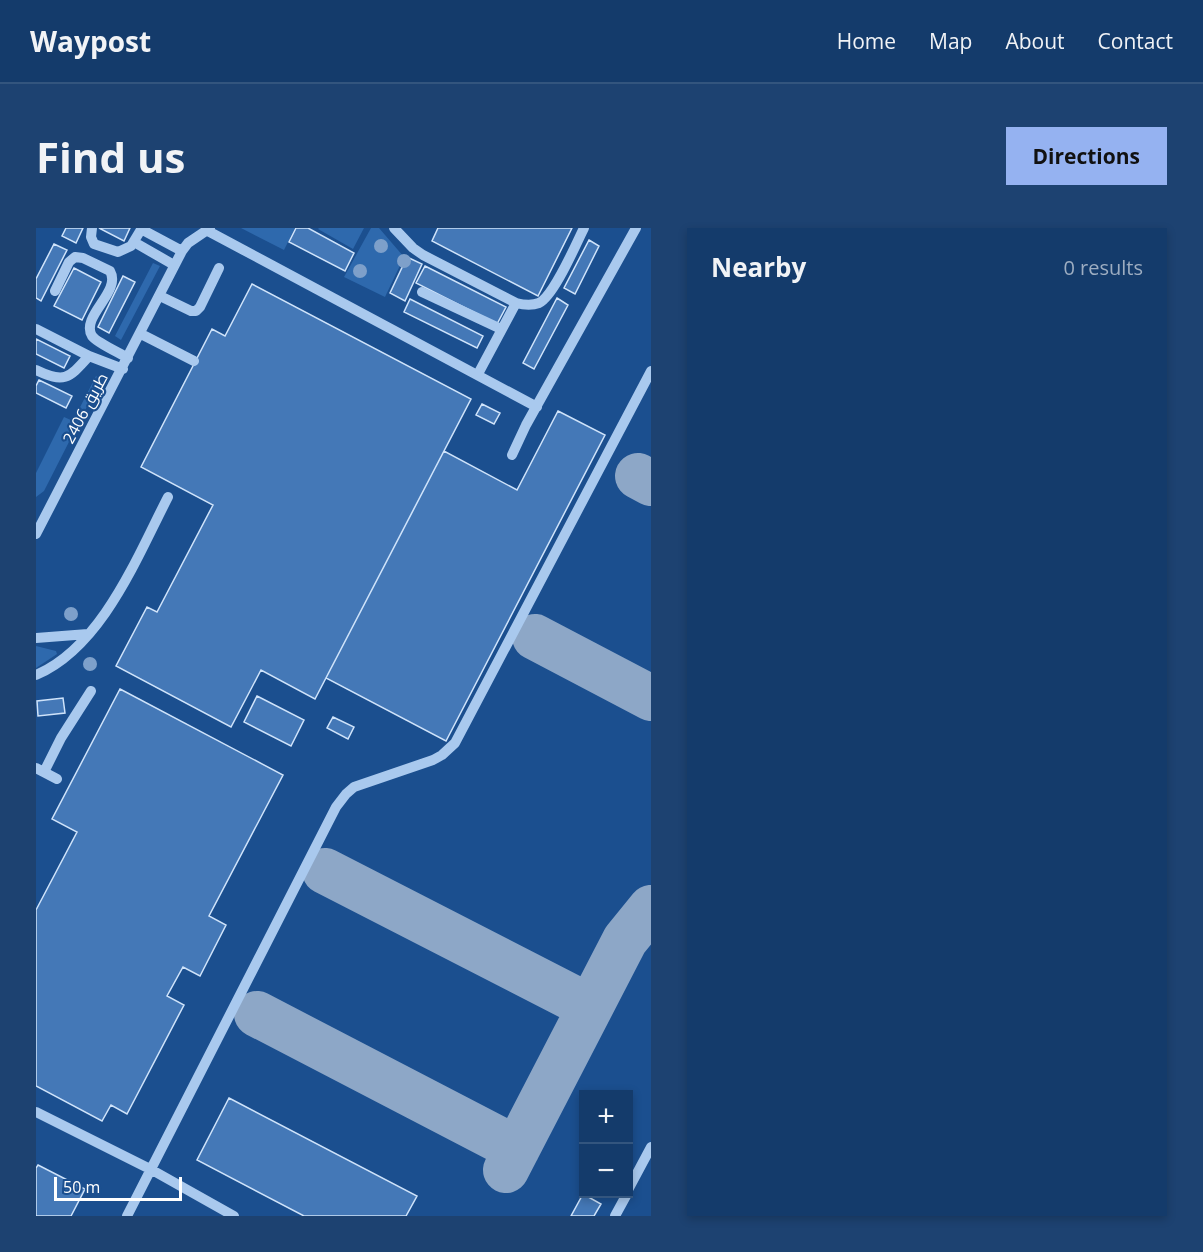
<!DOCTYPE html>
<meta charset="utf-8">
<style>
body{margin:0;font-family:"Open Sans",Cairo,sans-serif;background:#1d4271;color:#f1f3f6}
.controls{position:absolute;right:18px;bottom:18px;display:grid;overflow:hidden;border-radius:0px;box-shadow:0 3px 9px #0003}
.controls button{width:54px;height:54px;display:grid;place-items:center;padding:0;border:0;border-bottom:2px solid #33557e;background:#143b6b;color:#f1f3f6;font:30px sans-serif}
.scale{position:absolute;left:18px;bottom:15px;width:128px;box-sizing:border-box;padding-left:6px;border:3px solid #fff;border-top:0;font-size:16px;line-height:21px;white-space:nowrap;color:#fff;-webkit-text-stroke:4px #1b4f8f;paint-order:stroke}
.list{margin:0;padding:0;list-style:none}
h2{display:flex;justify-content:space-between;align-items:center;height:78px;margin:0;padding:0 24px;font-size:26px}
h2 small{font-size:20px;font-weight:400;color:#9dadc1}
.map{position:relative;flex:none;width:615px;height:988px;overflow:hidden;border-radius:0px}
header{display:flex;align-items:center;gap:36px;box-sizing:border-box;height:84px;padding:0 30px;background:#143b6b;border-bottom:2px solid #33557e}
header strong{font-size:28px}
nav{display:flex;gap:33px;margin-inline-start:auto;font-size:21px}
.intro{display:flex;align-items:center;justify-content:space-between;box-sizing:border-box;height:144px;padding:0 36px}
h1{margin:0;font-size:42px}
.button{padding:15px 27px;border-radius:0px;background:#95b2f1;color:#111;font-size:21px;font-weight:700}
main{display:flex;gap:36px;padding:0 36px}
aside{flex:1;background:#143b6b;border-radius:0px;box-shadow:0 3px 9px #0003}
.map>svg:first-child{display:block}
.green{fill:#2e69ad}
.lines{fill:none;stroke-linecap:round;stroke-linejoin:round}
.taxiway{stroke:#8da7c7;stroke-width:46}
.building{fill:#4478b7;stroke:#cfe3fa;stroke-width:1.5}
.minor{stroke:#a9c9ee;stroke-width:10}
.tree{fill:#7ea0ca}
.labels{text-anchor:middle;dominant-baseline:central;stroke-width:4.5;stroke-linejoin:round;paint-order:stroke}
.street-label{font-size:16px;fill:#fff;stroke:#1b4f8f}
</style>
<header>
<strong>Waypost</strong>
<nav><a>Home</a><a>Map</a><a>About</a><a>Contact</a></nav>
</header>
<div class="intro"><h1>Find us</h1><a class="button">Directions</a></div>
<main>
<div class="map">
<svg width="615" height="988" viewBox="0 0 615 988">
<rect width="100%" height="100%" fill="#1b4f8f"/>
<path class="green" d="M205,0H259L248,22Z
M283,0H328L317,21L282,1Z
M335,0H343L368,29L349,69L308,49Z
M117,35L124,38L85,112L79,108Z
M60,148L65,151L8,263L0,269V245L28,189L37,193Z
M0,418L20,423L21,426L0,440Z"/>
<g class="lines">
<path class="taxiway" d="M602,248L615,255
M499,409L615,470
M289,643L554,779
M221,786L481,921
M470,942L589,712L615,680"/>
</g>
<path class="building" d="M30,0H47L40,15L26,8Z
M63,0H94L88,13Z
M260,0H272L318,25L309,43L253,14Z
M402,0H536L502,68L396,13Z
M553,12L563,18L539,66L528,60Z
M18,16L31,22L5,73L0,70V51Z
M371,29L386,36L369,73L354,65Z
M389,38L470,79L461,96L380,55Z
M38,40L65,54L46,92L18,78Z
M87,48L99,54L73,105L62,99Z
M216,56L435,171L279,471L225,442L195,499L80,438L111,379L121,384L177,277L105,239L176,101L189,108Z
M521,70L532,77L498,141L487,135Z
M374,71L447,108L441,120L368,84Z
M0,111L34,128L28,140L0,126Z
M3,152L36,168L30,180L0,165V158Z
M446,176L464,185L458,196L440,187Z
M522,183L569,207L410,513L290,450L408,223L481,262Z
M84,461L247,547L173,688L190,697L164,748L147,739L131,768L148,777L91,886L75,877L66,893L0,858V682L41,604L16,591Z
M221,468L268,492L255,518L208,494Z
M27,470L29,485L2,488L1,473Z
M297,489L318,499L312,511L291,500Z
M193,870L381,968L370,988H268L161,932Z
M2,937L49,961L35,988H0V940Z
M547,966L565,976L558,988H535Z"/>
<g class="lines">
<path class="minor" d="M56,0L55,9L58,16L82,24L95,18L106,0
M358,0L377,20L387,27L480,75C488,77 495,78 503,75C518,68 540,16 548,0
M105,1L146,23
M172,3L501,179
M98,14L138,37
M19,63L33,34L39,29L47,30L74,43C86,64 44,88 56,108C61,115 84,125 92,130
M386,64L465,101
M124,68L155,83H160L164,79L183,40
M0,101L53,128L87,141
M105,106L158,133
M0,142C29,156 33,150 53,128
M442,146L480,75
M476,227L490,197L600,0
M0,306L146,23L152,15L174,0
M0,410L52,406
M0,447C66,419 101,329 132,269
M0,540L21,551
M8,544L25,510L55,463
M0,884L116,942L198,988
M592,962L615,919
M91,988L300,579L310,566L318,559L397,532L406,527L419,515L615,143
M579,988L591,966"/>
</g>
<g class="tree">
<circle cx="345" cy="18" r="7"/>
<circle cx="368" cy="33" r="7"/>
<circle cx="324" cy="43" r="7"/>
<circle cx="35" cy="386" r="7"/>
<circle cx="54" cy="436" r="7"/>
</g>
<g class="labels">
<g class="street-label">
<text transform="translate(49 180) rotate(-62)">طريق 2406</text>
</g>
</g>
</svg>
<div class="controls">
<button>+</button>
<button>−</button>
</div>
<div class="scale">50 m</div>
</div>
<aside>
<h2>Nearby<small>0 results</small></h2>
<ul class="list">
</ul>
</aside>
</main>
